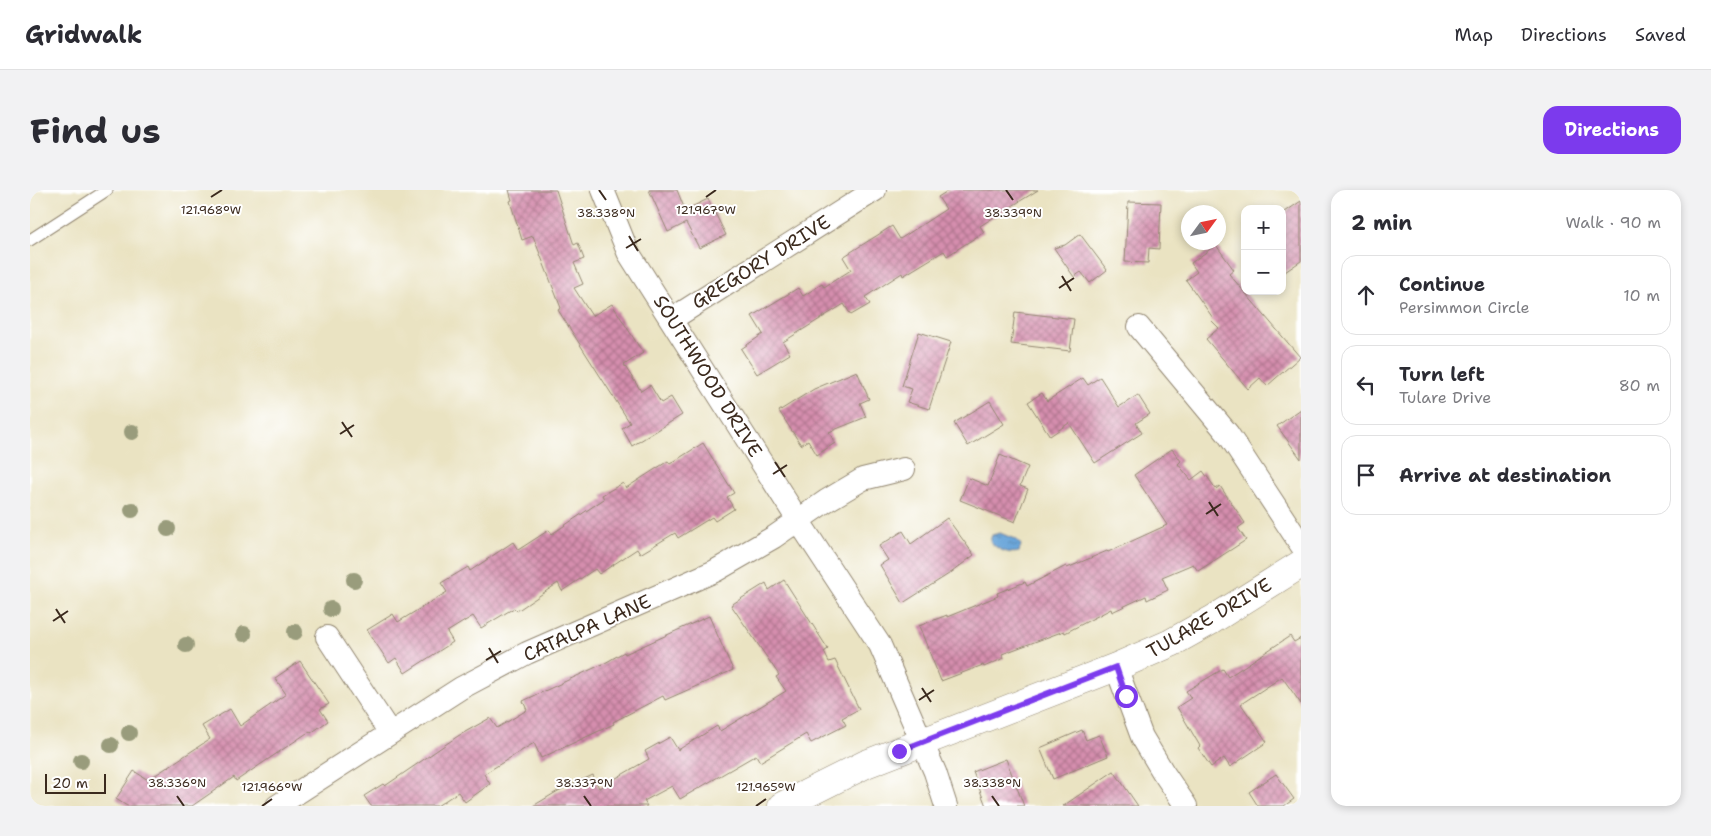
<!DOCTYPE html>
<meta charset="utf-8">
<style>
body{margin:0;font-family:"Shantell Sans",sans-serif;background:#f2f2f3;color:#2b2b33}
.controls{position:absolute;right:15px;top:15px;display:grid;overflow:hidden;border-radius:10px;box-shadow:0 2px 8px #0003}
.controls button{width:45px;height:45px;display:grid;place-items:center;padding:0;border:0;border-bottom:1px solid #e1e1e2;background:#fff;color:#2b2b33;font:25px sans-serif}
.compass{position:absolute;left:1151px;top:15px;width:45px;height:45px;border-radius:50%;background:#fff;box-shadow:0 2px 8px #0003;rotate:57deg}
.scale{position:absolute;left:15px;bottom:12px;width:61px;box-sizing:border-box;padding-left:5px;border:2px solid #3b2a1e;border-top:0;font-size:14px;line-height:18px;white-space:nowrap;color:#3b2a1e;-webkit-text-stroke:4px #fff;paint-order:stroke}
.stop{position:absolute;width:15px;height:15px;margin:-11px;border:4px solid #7c3aed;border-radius:50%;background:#fff}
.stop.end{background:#7c3aed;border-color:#fff;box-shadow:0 1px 5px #0008}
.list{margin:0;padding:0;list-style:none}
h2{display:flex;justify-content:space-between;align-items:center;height:65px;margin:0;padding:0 20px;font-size:21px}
h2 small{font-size:16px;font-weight:400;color:#7c7c81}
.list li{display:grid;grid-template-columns:32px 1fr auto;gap:15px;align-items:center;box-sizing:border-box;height:80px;margin:0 10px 10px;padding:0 10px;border:1px solid #e1e1e2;border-radius:15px}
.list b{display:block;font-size:19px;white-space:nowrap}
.list p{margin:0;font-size:16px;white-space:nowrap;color:#7c7c81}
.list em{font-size:16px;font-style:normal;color:#7c7c81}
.icon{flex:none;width:28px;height:28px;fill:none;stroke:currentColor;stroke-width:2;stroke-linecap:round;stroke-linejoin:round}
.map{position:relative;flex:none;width:1271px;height:616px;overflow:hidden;border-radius:15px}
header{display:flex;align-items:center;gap:30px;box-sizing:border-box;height:70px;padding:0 25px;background:#fff;border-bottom:1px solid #e1e1e2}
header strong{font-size:24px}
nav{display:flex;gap:28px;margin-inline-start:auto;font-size:18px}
.intro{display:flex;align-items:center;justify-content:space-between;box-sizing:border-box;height:120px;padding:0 30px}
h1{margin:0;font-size:35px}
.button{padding:12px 22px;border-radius:15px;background:#7c3aed;color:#fff;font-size:18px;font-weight:700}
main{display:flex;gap:30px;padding:0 30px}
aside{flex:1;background:#fff;border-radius:15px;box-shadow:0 2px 8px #0003}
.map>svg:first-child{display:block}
.water{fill:url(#water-ripples);stroke:#52677c}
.building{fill:url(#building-cross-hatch)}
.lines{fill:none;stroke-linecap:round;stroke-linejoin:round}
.service-casing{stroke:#928670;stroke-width:13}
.minor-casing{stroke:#928670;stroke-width:24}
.tertiary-casing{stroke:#928670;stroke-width:29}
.service{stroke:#fff;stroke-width:11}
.minor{stroke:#fff;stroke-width:22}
.tertiary{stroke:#fff;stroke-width:28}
.tree{fill:#999c7b}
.route{stroke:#7c3aed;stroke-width:6}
.ticks{fill:none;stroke:#3b2a1e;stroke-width:2}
.labels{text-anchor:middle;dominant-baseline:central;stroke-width:4;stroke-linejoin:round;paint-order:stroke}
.street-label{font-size:19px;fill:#3b2a1e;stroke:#fff}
.ticks-label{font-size:12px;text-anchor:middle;fill:#3b2a1e;stroke:#fff;stroke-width:4;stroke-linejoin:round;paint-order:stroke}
</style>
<header>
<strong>Gridwalk</strong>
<nav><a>Map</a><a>Directions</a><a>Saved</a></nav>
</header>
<div class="intro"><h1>Find us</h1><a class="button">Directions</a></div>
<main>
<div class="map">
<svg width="1271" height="616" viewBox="0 0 1271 616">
<defs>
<pattern id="water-ripples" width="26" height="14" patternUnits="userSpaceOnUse" patternTransform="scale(1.25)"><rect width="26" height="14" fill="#68a4d9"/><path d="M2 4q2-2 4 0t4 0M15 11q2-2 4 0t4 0" fill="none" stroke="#5786af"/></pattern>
<pattern id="building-cross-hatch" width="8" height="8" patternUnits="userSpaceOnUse" patternTransform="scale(1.25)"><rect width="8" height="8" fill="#d58eae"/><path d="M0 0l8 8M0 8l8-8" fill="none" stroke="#ae748d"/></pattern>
</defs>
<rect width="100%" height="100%" fill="#fff"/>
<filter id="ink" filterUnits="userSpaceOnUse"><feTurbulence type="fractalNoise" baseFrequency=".02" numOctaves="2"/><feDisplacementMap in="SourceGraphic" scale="10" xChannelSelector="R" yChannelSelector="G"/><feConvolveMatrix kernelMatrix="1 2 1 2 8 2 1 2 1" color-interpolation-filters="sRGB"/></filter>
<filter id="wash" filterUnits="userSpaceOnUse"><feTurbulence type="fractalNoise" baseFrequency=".0096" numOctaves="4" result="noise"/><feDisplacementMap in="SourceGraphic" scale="20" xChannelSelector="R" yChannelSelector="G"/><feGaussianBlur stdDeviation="1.12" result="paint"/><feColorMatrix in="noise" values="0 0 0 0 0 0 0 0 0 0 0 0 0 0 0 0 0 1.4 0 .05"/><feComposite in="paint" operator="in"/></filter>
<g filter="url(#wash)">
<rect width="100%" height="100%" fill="#eae3c2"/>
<path class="water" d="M970,343L987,350L991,355L989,362C978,365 966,359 960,351L962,345Z"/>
<g id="blocks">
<path class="building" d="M479,0H526L544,55L548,53L554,69L544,73L553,94L544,98L562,126L582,114L613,163L594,175L611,201L620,195L631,213L641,207L652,225L602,256L592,238L600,233L528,120L531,118L503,46L492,50L480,11L482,10Z
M619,0H647L655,20L678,9L696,45L669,58L656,33L638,42Z
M919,0H1008L950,36L954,42L917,66L914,61L873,86L872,83L835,107L840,114L821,125L814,114L753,152L760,164L727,184L711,159L733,144L722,126L768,98L773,106L792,94L794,97L821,80L813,67L862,36L870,49L916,19L908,7Z
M1271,11V71L1252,84V24Z
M1098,12L1131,13L1129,59L1119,58L1118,73L1095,72Z
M1050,44L1077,80L1060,93L1051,82L1044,87L1024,58L1035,55Z
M1186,55L1204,80L1199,84L1270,167L1237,196L1230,188L1218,199L1176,149L1189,138L1181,130L1183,128L1156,90L1167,82L1161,73Z
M985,122L1044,129L1040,161L981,154Z
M889,142L921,152L899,219L877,212L882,199L872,196Z
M827,181L839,209L830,213L836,227L799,242L805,253L787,265L778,250L771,255L749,221L784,199Z
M1070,187L1089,217L1108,205L1120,224L1106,233L1112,243L1065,273L1039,233L1020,246L998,212L1012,203L1017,211L1053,188L1058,195Z
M960,211L974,234L938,256L924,233Z
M1271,219V269L1247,236Z
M673,253L704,303L697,307L704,319L685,331L682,327L648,348L645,343L610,364L607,359L569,384L565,379L532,401L528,393L487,421L484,418L451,438L443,426L417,442L423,452L375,483L366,468L359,473L337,440L363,424L368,432L417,402L411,393L438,377L440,381L483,352L488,360L519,340L522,344L574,309L572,305L593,293L596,298L638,271L640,274Z
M1142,259L1151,271L1148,274L1161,290L1173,281L1186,299L1190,296L1215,333L1208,338L1216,350L1168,381L1163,374L1132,387L1138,400L1117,410L1116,406L1082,422L1081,419L1035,443L1034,441L972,464L974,468L954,477L953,475L911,491L889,436L917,425V427L968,406L967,403L995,392L997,396L1036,376L1037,378L1077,361L1078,362L1137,335L1104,285Z
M970,265L998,277L990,296L998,299L985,332L930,310L939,288L958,296Z
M917,328L944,365L922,382L873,413L850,375L858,370L849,356L873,341L881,354Z
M754,390L798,459L794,462L799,472L805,470L829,519L812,528L816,535L781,553L776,544L730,572L726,565L650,609L642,596L614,611L617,616H503L528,601L563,585L569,598L619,569L615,561L640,547L648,560L687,536L690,541L756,501L746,487L749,485L701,415L736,393L739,400Z
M679,426L703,480L635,510L633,506L583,532L584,534L511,568L504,553L454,584L460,594L435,612L428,602L407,616H341L334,606L353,594L355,596L428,546L460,528L467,538L497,520L493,511L575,473L594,462L595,464Z
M1260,446L1264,452L1271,448V514L1252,487L1211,514L1237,552L1200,577L1194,568L1181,577L1168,558L1170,556L1147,517L1161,508L1156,501L1193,479L1198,487Z
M270,471L299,514L290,519L298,531L281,543L280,541L206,591L204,587L162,616H97L86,609L104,581L118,590L180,549L172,536L200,519L210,536L256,504L245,488Z
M1052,540L1056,550L1069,545L1078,566L1023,589L1010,558Z
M976,569L994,616H956L943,582Z
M1084,581L1108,616H1033Z
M1246,584L1264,609L1254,616H1228L1219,602Z"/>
</g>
</g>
<g filter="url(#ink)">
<use href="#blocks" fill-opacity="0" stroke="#928670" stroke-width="1"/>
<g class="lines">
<g class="service-casing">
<path id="service" d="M0,50L77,0"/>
</g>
<g class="minor-casing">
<path id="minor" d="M573,0L598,62L768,330L850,455L905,582L916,616
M642,129L845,0
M1109,137L1198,244L1271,355
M297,447L360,543
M1086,477L1112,547L1133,582L1156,616
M247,616L431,498L497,463L685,381L744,347L796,311L833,289L874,279"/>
</g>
<g class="tertiary-casing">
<path id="tertiary" d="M752,616L836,574L1086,477L1141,453L1182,430L1271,374"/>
</g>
<use href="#service" class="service"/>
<use href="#minor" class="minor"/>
<use href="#tertiary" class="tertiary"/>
</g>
<g class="tree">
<circle cx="102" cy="242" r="8"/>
<circle cx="102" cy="320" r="8"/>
<circle cx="138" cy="339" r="8"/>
<circle cx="324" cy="390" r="8"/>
<circle cx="301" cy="419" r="8"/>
<circle cx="265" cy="442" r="8"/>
<circle cx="214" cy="444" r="8"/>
<circle cx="156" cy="455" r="8"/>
<circle cx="99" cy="543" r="8"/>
<circle cx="81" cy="555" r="8"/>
<circle cx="51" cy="571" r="8"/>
</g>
</g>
<g class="lines" filter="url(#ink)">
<path class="route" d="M869,561L1086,477L1096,506"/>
</g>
<path class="ticks" d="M569,0L576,10M976,0L983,10M181,7L192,0M676,7L686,0M599,46L608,61M596,58L611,49M1032,86L1041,101M1029,98L1044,88M312,232L322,247M310,244L324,235M745,272L755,287M743,284L757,275M1179,312L1188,326M1176,324L1191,314M26,419L35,433M23,431L38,421M459,458L468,473M456,470L471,461M892,498L901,512M889,510L904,500M147,606L154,616M554,606L561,616M962,606L969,616M232,616L242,609M726,616L736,609"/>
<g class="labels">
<g class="street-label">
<text transform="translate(731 72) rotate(-32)">GREGORY DRIVE</text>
<text transform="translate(678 186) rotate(58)">SOUTHWOOD DRIVE</text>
<text transform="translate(1179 428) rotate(-30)">TULARE DRIVE</text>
<text transform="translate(557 438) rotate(-24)">CATALPA LANE</text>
</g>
</g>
<g class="ticks-label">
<text x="181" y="24">121.968°W</text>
<text x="676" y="24">121.967°W</text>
<text x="576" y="27">38.338°N</text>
<text x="983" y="27">38.339°N</text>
<text x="147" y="597">38.336°N</text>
<text x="554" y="597">38.337°N</text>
<text x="962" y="597">38.338°N</text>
<text x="242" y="601">121.966°W</text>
<text x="736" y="601">121.965°W</text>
</g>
</svg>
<div class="controls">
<button>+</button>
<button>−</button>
</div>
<svg class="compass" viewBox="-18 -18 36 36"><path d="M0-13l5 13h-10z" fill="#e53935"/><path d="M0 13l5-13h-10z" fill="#7c7c81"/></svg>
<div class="scale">20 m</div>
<div class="stop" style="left:1096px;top:506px"></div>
<div class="stop end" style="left:869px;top:561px"></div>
</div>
<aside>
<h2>2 min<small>Walk · 90 m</small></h2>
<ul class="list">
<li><svg class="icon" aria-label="ahead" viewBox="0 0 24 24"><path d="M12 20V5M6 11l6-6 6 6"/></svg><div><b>Continue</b><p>Persimmon Circle</p></div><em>10 m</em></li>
<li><svg class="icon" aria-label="left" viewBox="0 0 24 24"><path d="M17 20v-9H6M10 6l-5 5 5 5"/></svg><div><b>Turn left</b><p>Tulare Drive</p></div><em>80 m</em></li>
<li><svg class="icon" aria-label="arrive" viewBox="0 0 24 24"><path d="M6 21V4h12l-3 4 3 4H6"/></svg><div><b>Arrive at destination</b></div></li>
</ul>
</aside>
</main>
